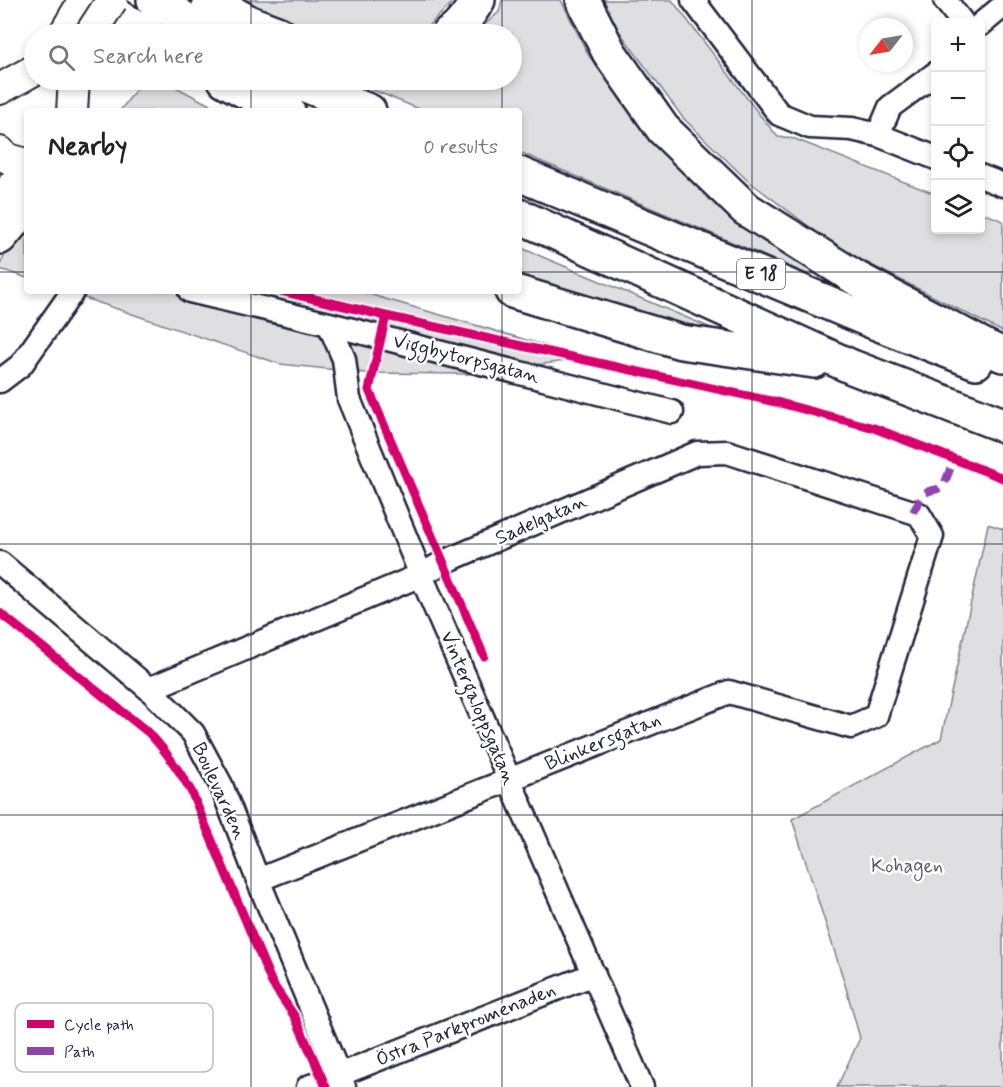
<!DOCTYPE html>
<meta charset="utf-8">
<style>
body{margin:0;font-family:Mynerve,sans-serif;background:#f6f6f6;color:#222}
.controls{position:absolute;right:18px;top:18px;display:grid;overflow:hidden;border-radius:6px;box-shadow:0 3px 9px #0003}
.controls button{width:54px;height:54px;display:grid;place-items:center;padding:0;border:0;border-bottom:2px solid #e0e0e0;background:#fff;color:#222;font:30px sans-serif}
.compass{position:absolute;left:859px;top:18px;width:54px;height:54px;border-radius:50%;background:#fff;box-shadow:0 3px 9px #0003;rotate:239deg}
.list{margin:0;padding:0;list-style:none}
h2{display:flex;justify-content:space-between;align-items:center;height:78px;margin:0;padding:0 24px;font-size:26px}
h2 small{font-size:20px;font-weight:400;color:#767676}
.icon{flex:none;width:33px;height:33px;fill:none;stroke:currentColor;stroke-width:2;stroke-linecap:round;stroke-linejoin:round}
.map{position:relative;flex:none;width:1003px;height:1087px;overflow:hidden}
.search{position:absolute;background:#fff;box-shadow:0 3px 9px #0003;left:24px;top:24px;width:498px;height:66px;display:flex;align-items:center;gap:15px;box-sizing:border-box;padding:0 21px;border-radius:33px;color:#767676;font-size:22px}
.panel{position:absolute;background:#fff;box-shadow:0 3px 9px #0003;left:24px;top:108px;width:498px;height:186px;border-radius:6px}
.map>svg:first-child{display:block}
.green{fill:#dfdfe2;stroke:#80808e;stroke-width:1.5}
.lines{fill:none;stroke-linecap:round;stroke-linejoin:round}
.minor-casing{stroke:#22223b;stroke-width:27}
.major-casing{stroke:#22223b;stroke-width:34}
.highway-casing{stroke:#22223b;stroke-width:38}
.minor{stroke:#fff;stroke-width:22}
.major{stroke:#fff;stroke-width:30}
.highway{stroke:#fff;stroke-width:33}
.major-bridge-casing{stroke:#22223b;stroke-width:34;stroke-linecap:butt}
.major-bridge{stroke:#fff;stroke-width:30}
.quiet{stroke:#8e44ad;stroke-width:8;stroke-dasharray:15 8;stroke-linecap:butt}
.cycleway-casing{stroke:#fff;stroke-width:13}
.cycleway{stroke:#d6006c;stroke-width:9}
.grid{fill:none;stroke:#22223b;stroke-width:1.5;stroke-opacity:0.55}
.labels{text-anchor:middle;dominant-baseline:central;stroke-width:5;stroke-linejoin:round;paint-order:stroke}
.shield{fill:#fff;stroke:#646476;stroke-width:1.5}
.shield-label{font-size:18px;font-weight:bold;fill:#22223b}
.street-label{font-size:20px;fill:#22223b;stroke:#fff}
.park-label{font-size:20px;fill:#5b5b6d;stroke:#fff}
.key{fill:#fff;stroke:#bdbdc4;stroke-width:1.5}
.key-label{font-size:16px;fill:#22223b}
</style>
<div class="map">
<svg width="1003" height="1087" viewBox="0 0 1003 1087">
<rect width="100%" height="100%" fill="#fff"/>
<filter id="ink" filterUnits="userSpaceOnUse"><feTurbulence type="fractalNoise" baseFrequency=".0167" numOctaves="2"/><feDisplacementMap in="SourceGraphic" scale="12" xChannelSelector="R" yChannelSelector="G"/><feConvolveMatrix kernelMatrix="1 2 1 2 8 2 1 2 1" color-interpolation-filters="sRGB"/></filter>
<g filter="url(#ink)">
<path class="green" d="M230,0H452L450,5L423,31L416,34H324L288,25Z
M502,0H561L589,56L658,146L814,269L812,276L519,152V111H424L349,80H512V34H474L499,12Z
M603,0H672L759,114L778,137L795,139L935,194L936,230H980L981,212L1003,221V332L838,248L747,180L683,118L619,31Z
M143,80H163L221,111H120Z
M27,224V278L0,269V265L13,237Z
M519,247L716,330L559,297L519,283Z
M64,291H358L589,358L467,374L366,373L280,364Z
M988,524L1003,529V1087H837L860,1038L844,981L792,819L941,739Z"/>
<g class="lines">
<g class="minor-casing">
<path id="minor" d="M693,0L779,114L810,127L852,129L878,135L936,158
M945,0L962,22
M980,25L1003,6
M878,135L890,107L936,73
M980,176L1003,185
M190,291L329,324L672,412
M329,324L344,359L349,399L421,575L642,1087
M0,381L21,365L73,291
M0,563L149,689L193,733L221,785L258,880L344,1087
M149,689L421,575L444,562L697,453L727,452L919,514L932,536L876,716L851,727L729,692L258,880
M308,1087L594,974"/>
</g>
<g class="major-casing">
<path id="major" d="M64,34L84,0
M0,89L34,70
M72,111L74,80
M0,152C6,160 18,162 27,164
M0,216L13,185L27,174"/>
</g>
<g class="highway-casing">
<path id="highway" d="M90,0L148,34
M154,0L209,34
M209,0L250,23L279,34
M583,0L609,52L663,129L746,209L856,278L988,348L1003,355
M449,34C462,27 470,12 478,0
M225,80L245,91L288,111
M293,80L369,111
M519,174L869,320L976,362
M519,216L852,367L1003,425
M0,237L27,205
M512,291L681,342L814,361"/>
</g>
<use href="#minor" class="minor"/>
<use href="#major" class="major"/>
<use href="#highway" class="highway"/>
<g class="major-bridge-casing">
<path id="major-bridge" d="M90,34L112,0"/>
</g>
<use href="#major-bridge" class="major-bridge"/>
<path class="quiet" d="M913,512L923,495L929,491L938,489L944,485L954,459"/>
<g class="cycleway-casing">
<path id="cycleway" d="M281,291L386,316L780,403L874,428L1003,478
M386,316L369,390L484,656
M0,613L149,733C166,751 179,770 191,791L272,983L295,1017L326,1087"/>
</g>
<use href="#cycleway" class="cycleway"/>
</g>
</g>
<path class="grid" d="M251,0V34M502,0V34M752,0V1087M251,80V111M502,80V111M0,272H27M519,272H1003M251,291V1087M502,291V1087M0,544H1003M0,815H1003"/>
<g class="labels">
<rect class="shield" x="737" y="259" width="48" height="30" rx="4.5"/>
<g class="shield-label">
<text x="761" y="274">E 18</text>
</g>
<g class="street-label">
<text transform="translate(466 359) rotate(14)">Viggbytorpsgatan</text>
<text transform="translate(541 520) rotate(-24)">Sadelgatan</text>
<text transform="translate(478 708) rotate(67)">Vintergaloppsgatan</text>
<text transform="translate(603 742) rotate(-22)">Blinkersgatan</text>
<text transform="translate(219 791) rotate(65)">Boulevarden</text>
<text transform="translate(466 1025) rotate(-22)">Östra Parkpromenaden</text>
</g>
<g class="park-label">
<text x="907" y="866">Kohagen</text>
</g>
</g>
<rect x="15" y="1003" width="198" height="69" rx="9" class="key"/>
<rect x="27" y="1020" width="27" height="8" fill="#d6006c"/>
<rect x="27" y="1047" width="27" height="8" fill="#8e44ad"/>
<g class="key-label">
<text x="64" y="1030">Cycle path</text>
<text x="64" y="1057">Path</text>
</g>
</svg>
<div class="controls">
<button>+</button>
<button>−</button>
<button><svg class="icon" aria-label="locate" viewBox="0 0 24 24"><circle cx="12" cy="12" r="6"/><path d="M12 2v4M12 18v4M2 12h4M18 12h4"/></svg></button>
<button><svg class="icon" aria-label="layers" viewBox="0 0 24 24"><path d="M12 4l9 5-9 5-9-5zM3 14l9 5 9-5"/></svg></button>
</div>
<svg class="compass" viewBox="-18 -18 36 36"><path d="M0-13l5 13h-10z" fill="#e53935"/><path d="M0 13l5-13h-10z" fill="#767676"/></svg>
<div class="search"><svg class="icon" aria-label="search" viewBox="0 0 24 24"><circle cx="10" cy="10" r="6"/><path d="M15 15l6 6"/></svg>Search here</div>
<section class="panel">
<h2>Nearby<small>0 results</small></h2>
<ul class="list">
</ul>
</section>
</div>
